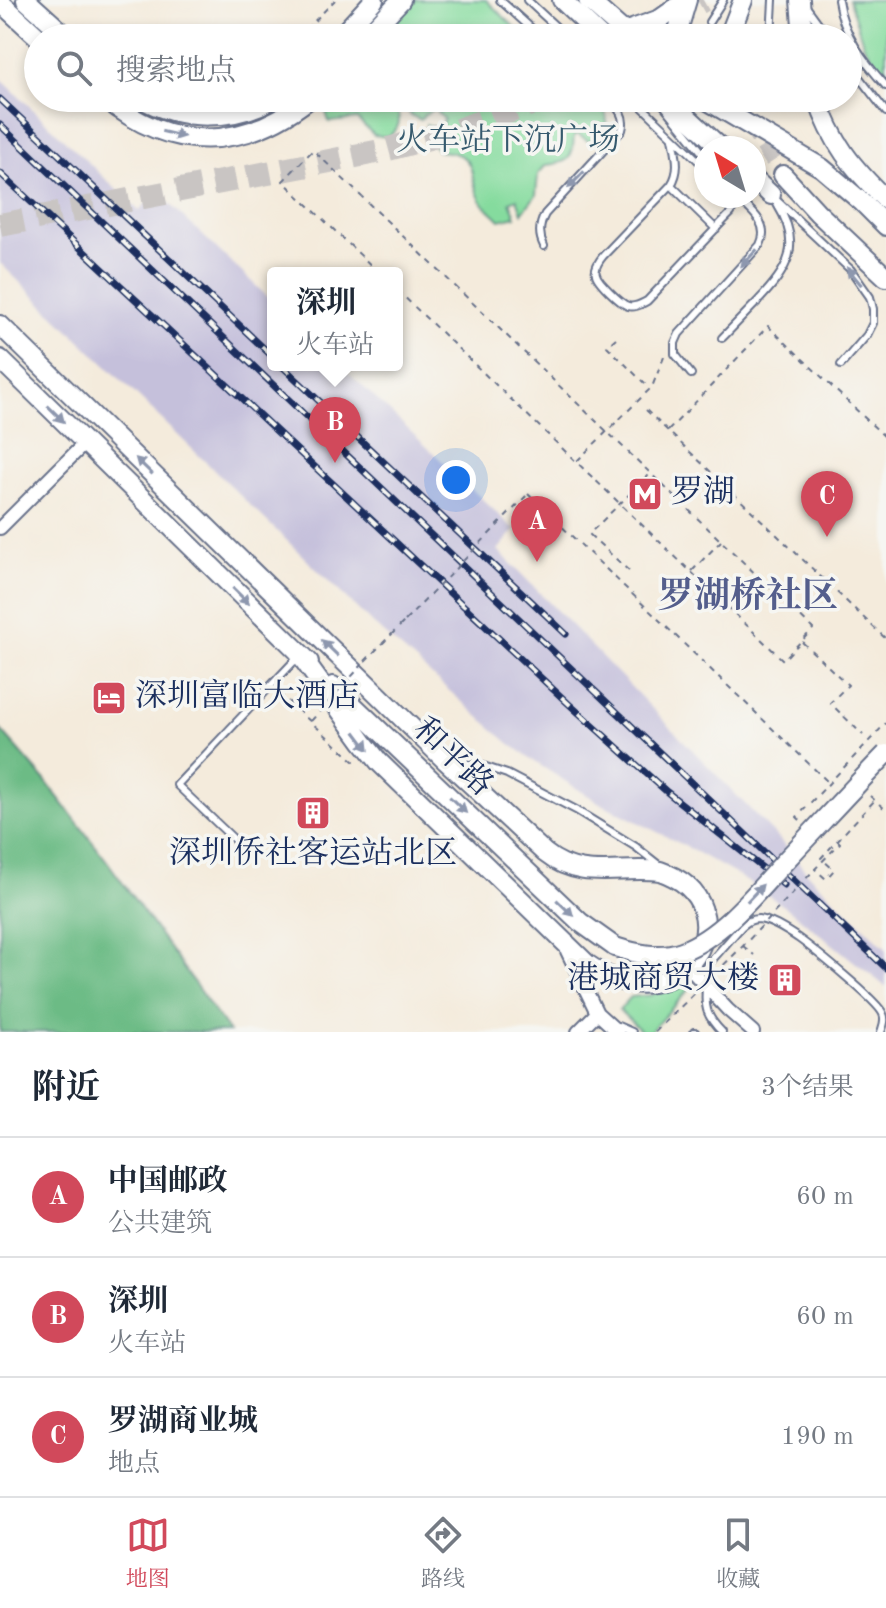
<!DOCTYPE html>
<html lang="zh">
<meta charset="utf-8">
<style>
body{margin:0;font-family:"Old Standard TT","Noto Serif SC",serif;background:#f6f6f7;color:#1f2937}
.compass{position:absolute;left:694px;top:136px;width:72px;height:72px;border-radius:50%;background:#fff;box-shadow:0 4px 12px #0003;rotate:322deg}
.you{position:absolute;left:456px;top:480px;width:28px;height:28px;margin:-20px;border:6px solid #fff;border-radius:50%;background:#1a73e8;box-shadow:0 0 0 12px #1a73e833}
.badge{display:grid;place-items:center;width:52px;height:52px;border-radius:50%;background:#d1495b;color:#fff;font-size:26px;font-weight:700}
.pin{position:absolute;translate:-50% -66px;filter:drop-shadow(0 2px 4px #0008)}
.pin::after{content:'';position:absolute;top:42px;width:28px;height:24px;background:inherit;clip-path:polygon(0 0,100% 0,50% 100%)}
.popup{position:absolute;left:267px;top:267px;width:136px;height:104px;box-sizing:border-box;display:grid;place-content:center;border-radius:8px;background:#fff;filter:drop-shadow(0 2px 6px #0005);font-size:26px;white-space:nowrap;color:#747a83}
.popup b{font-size:30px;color:#1f2937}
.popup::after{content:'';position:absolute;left:50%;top:100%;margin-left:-16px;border:16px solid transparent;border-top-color:#fff}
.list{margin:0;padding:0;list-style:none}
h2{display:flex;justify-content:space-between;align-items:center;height:104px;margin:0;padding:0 32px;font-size:34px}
h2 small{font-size:26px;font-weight:400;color:#747a83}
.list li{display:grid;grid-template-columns:52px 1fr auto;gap:24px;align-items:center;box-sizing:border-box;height:120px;padding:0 32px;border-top:2px solid #e0e1e3}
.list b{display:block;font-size:30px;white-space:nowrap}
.list p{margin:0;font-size:26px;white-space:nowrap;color:#747a83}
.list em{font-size:26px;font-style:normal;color:#747a83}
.icon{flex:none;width:44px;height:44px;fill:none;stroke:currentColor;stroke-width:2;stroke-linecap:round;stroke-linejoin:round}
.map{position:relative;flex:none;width:886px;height:1032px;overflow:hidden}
.search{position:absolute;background:#fff;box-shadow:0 4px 12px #0003;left:24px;right:24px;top:24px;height:88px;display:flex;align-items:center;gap:20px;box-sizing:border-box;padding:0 28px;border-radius:44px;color:#747a83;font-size:30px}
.sheet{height:464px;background:#fff}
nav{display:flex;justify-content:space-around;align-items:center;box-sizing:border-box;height:112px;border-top:2px solid #e0e1e3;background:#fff;font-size:22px;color:#747a83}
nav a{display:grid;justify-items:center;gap:4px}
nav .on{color:#d1495b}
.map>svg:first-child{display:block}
.industrial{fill:#c5c0db}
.green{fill:#85db9e;stroke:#50857e;stroke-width:2}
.forest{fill:#6cbb85;stroke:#447572;stroke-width:2}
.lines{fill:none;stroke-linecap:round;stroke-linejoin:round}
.secondary-tunnel{stroke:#c9c5c3;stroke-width:18;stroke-dasharray:18 9;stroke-linecap:butt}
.highway-tunnel{stroke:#c9c5c3;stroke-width:24;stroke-dasharray:24 12;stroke-linecap:butt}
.lane-casing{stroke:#67718a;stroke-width:10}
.street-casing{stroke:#67718a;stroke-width:16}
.secondary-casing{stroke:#67718a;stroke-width:22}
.path{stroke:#67718a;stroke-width:2;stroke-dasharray:6 6;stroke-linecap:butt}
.lane{stroke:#fff;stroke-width:6}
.street{stroke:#fff;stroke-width:12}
.secondary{stroke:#fff;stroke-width:18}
.rail-casing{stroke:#1b2f5e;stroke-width:7}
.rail{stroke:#f6f6f2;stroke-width:4;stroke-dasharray:12;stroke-linecap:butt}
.secondary-bridge-casing{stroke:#67718a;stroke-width:22;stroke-linecap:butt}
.path-bridge{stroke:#67718a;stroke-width:2;stroke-dasharray:6 6;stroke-linecap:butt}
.secondary-bridge{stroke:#fff;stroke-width:18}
.oneway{fill:#8d97ae}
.labels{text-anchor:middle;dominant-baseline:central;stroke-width:7;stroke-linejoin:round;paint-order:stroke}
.park-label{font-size:32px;fill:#365a6e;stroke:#f6f6f2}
.poi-label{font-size:32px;fill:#1b2f5e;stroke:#f6f6f2;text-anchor:start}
.street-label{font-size:32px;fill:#1b2f5e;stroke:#f6f6f2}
.quarter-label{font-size:36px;font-weight:bold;fill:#545e8c;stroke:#f6f6f2}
</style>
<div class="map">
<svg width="886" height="1032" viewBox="0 0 886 1032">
<rect width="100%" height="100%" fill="#f6f6f2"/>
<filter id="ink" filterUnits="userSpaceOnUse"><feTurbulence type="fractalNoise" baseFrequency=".0125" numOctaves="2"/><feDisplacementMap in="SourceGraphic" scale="16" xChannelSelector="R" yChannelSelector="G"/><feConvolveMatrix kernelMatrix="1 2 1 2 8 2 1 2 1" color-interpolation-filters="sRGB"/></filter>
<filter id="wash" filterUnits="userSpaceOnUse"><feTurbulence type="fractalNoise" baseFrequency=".006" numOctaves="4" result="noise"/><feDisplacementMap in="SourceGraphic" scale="32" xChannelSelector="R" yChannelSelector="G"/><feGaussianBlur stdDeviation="1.8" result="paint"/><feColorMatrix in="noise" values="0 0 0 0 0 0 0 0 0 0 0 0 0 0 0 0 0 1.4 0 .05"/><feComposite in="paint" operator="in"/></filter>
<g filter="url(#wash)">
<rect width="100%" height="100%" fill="#f4ebdc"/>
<path class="industrial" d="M0,78L139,211L157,192L273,302V365H340L515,530L498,550L779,839L810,876L886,948V987L787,908L737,875L687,847L600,803L538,764L509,743L374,625L0,263Z"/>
<path class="green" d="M415,0H486L526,38H381Z
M849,0H886V78L864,46Z
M327,98H588L586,103C614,103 612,133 589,141L577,134L574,136C573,160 568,163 546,165L538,174L536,195L522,213L517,199L510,202L516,216L500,220C495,214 486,208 482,202C465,176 483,153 438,151L426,137V124L440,130L444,119L434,109L424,115L421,120L410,115L404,99L397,101C398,118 404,125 388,137L374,135L357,119L329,122L323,102Z
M689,980L694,984L650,1032H642L619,1010L631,997L652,995L670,984Z"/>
<path class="forest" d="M0,729L44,779L107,861L229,1032H0Z"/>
</g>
<g filter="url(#ink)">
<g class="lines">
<path class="secondary-tunnel" d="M739,98L754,130L783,175"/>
<path class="highway-tunnel" d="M636,38L703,0
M0,225L381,151L458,130L547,98"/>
<g class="lane-casing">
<path id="lane" d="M500,0L542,38
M527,0L568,38
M838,0C843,34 863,61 886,86
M805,5L829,38
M709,22L723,0
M771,38L773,0
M848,63L886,112
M633,98L706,168
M658,98L706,157
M673,138C676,154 681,170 671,185L603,256C599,261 594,268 596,274C597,281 621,304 628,306C635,308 641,304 647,301L723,221L731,213L735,196C750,210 771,223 760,245L679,334L675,343V354L691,374
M671,185L716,229
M772,196L851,270L870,297L873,309V323L867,335L841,365
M544,246C538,235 539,225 545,214L622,130C626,116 618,108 608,98
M722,338C734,326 746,313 758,301C788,269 803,246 777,204
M454,762L483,766L507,774L576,810L636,847L660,866
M243,848L177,785L298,657
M697,977L741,927C747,922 751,919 758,919C771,920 787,931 798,938C812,948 878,1001 883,1014C886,1020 883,1026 881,1032
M706,989C704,1009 708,1018 722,1032
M618,1026L632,1032
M694,1032H695"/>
</g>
<g class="street-casing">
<path id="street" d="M0,528L85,443
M567,951L597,1013L618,1032
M688,967L728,1010L753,1032
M578,1032L597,1013"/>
</g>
<g class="secondary-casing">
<path id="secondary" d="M26,0L68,38
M562,0L602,38
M588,0L631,38
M800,0L803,38
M0,2L39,38
M731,31L743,0
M624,32L660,19L687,0
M339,38L374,0
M365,38L401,0
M679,38V27L687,0
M105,98C171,153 243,151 310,98
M140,98C182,122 234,121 275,98
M667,98L721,148
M703,98L822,168L862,202L886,226
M817,98C833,144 851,166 886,200
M783,175L818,213L886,277
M754,179L771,195
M0,325L446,761L545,853C581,882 618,866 660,871C755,904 685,1032 587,964L379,762L363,742L300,655
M0,359L309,662
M333,686L580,922L615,947"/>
</g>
<path class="path" d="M82,31L90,38
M298,38L335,0
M379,273L283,181L313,150L813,629L783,660L397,290
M616,338L607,346L649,388
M646,410L886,639
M668,431L768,326L886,438
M577,461L652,387L664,357
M528,494L829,783
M629,571L589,534L650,474
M692,571L721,541
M802,642L848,685L830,703L863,735
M365,661L405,621
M279,693L354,761H358
M870,796L886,810
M800,820L797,817L886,723
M837,840L840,843L815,869L826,879L834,870L821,858L875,800
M743,946L754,955"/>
<use href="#lane" class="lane"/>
<use href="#street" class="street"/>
<use href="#secondary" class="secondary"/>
<g class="rail-casing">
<path id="rail" d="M0,99L273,357
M0,125L886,968
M0,173L570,705L667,792L784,885
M281,365L566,634"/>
</g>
<use href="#rail" class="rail"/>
<g class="secondary-bridge-casing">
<path id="secondary-bridge" d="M615,947C637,954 660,959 682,951C723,936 759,889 788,858C821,823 853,788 886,754"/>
</g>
<path class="path-bridge" d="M405,621L528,494
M311,721L362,665
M655,1032L743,946L815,869"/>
<use href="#secondary-bridge" class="secondary-bridge"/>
</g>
<defs><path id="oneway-solid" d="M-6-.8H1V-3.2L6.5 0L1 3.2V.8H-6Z" transform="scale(2)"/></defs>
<g class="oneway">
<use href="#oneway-solid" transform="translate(173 134) rotate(13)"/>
<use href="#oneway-solid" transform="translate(576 180) rotate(134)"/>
<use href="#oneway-solid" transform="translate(749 258) rotate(133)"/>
<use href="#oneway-solid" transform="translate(854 276) rotate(-129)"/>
<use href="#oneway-solid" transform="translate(56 414) rotate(45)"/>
<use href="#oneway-solid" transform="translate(144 466) rotate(-136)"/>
<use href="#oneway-solid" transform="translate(241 596) rotate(45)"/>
<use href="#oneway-solid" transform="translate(330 648) rotate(-136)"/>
<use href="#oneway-solid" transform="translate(362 741) rotate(53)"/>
<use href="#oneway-solid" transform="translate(458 805) rotate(44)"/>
<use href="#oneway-solid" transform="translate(755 893) rotate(-47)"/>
<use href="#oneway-solid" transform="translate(565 908) rotate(44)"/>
</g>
</g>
<defs>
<g id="metro-square" transform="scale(1.8)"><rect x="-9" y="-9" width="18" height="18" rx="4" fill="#d1495b" stroke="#f6f6f2"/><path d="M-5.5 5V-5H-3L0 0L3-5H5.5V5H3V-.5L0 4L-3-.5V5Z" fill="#fff"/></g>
<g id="hotel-square" transform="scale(1.8)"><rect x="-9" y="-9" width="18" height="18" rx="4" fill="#d1495b" stroke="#f6f6f2"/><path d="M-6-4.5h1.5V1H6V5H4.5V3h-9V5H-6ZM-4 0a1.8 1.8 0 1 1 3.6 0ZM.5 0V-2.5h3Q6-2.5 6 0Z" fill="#fff"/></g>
<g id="building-square" transform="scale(1.8)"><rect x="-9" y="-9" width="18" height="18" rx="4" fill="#d1495b" stroke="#f6f6f2"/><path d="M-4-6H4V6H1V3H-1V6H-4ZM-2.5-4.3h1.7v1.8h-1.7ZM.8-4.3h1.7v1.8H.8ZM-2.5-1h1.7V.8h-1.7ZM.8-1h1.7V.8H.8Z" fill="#fff"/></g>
</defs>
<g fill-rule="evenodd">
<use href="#metro-square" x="645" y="494"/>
<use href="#hotel-square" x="109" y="698"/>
<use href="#building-square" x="313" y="813"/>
<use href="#building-square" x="785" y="980"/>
</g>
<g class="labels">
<g class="park-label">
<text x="508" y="142">火车站下沉广场</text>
</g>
<g class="poi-label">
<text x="671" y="494">罗湖</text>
<text x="135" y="698">深圳富临大酒店</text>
<text x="313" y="855" text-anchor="middle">深圳侨社客运站北区</text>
<text x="759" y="980" text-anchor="end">港城商贸大楼</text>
</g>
<g class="street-label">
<text transform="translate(452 758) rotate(44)">和平路</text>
</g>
<g class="quarter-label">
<text x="748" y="598">罗湖桥社区</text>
</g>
</g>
</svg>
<svg class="compass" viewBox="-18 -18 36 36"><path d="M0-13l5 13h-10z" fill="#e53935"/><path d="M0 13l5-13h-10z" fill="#747a83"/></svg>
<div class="you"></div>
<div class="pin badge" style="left:537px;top:562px">A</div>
<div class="pin badge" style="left:335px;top:463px">B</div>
<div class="popup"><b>深圳</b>火车站</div>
<div class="pin badge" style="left:827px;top:537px">C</div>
<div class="search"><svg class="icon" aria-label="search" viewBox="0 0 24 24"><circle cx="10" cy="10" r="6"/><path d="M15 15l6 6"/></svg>搜索地点</div>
</div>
<section class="sheet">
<h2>附近<small>3个结果</small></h2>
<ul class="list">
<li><span class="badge">A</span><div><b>中国邮政</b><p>公共建筑</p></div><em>60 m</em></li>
<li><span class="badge">B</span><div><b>深圳</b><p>火车站</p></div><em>60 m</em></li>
<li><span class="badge">C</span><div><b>罗湖商业城</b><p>地点</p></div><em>190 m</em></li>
</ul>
</section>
<nav>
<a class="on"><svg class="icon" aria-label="map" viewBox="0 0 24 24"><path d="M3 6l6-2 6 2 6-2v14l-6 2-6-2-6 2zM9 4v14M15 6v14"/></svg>地图</a>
<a><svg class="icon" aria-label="directions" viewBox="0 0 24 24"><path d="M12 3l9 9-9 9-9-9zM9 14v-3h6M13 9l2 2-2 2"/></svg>路线</a>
<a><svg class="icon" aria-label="saved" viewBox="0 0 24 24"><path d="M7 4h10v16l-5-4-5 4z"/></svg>收藏</a>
</nav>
